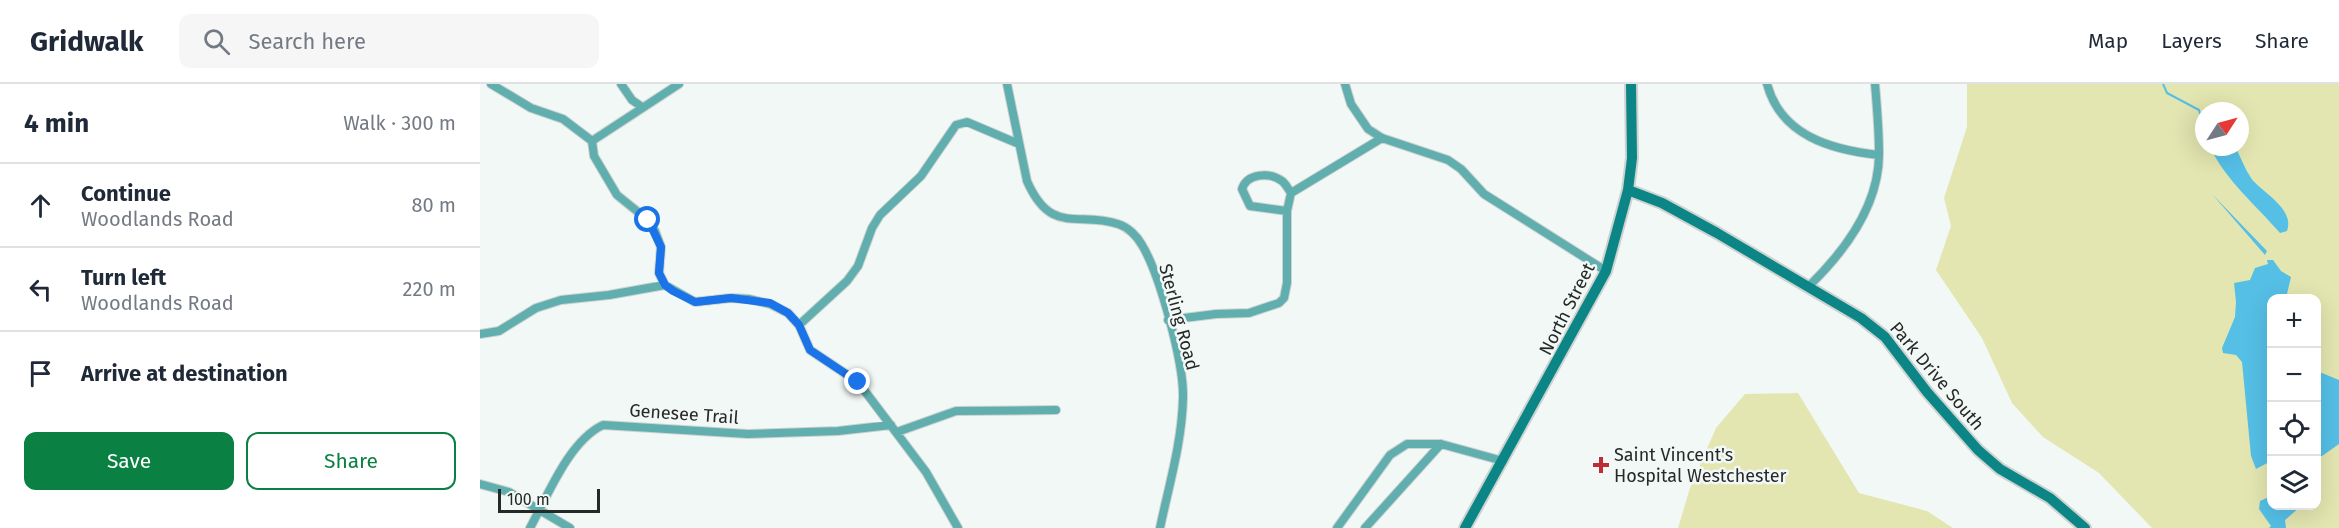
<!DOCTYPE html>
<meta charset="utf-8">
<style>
body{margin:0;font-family:"Fira Sans",sans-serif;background:#f6f6f7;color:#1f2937}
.controls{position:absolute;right:18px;bottom:18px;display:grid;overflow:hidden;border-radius:12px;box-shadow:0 6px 24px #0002}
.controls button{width:54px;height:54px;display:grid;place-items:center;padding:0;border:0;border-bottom:2px solid #e0e1e3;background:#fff;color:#1f2937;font:30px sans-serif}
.compass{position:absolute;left:1715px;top:18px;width:54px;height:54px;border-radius:50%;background:#fff;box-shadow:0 6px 24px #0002;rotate:54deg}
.scale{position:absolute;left:18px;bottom:15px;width:102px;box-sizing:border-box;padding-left:6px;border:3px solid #272928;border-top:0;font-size:16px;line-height:21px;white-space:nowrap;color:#272928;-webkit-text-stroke:4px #f2f8f6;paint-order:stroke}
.stop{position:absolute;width:18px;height:18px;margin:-14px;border:4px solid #1a73e8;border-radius:50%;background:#fff}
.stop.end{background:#1a73e8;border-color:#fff;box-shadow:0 2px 6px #0008}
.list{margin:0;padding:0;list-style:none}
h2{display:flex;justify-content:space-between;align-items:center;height:78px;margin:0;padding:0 24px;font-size:26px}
h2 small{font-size:20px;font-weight:400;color:#747a83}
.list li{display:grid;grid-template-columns:39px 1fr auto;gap:18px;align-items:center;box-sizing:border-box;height:84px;padding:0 24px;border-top:2px solid #e0e1e3}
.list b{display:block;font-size:22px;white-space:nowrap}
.list p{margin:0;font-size:20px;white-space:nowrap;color:#747a83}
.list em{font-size:20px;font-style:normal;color:#747a83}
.actions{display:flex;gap:12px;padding:18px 24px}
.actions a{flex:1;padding:14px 0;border:2px solid #0b8043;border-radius:12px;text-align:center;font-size:21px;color:#0b8043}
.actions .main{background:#0b8043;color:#fff}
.icon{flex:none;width:33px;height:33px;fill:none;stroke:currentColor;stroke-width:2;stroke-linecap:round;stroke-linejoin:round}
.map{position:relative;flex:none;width:1859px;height:444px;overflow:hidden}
header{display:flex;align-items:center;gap:36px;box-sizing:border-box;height:84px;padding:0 30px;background:#fff;border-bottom:2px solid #e0e1e3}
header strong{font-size:28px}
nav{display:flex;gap:33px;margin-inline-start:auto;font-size:21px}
.search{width:420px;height:54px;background:#f6f6f7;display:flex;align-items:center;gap:15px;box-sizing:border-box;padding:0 21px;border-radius:12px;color:#747a83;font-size:22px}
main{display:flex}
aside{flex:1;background:#fff}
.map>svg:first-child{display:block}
.green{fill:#e3e6b0;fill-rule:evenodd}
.water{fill:#55bfe6}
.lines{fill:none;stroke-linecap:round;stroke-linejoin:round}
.stream{stroke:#55bfe6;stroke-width:2}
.street-casing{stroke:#cdd3d1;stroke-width:10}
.secondary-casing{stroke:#cdd3d1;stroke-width:14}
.street{stroke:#60aeae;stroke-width:8}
.secondary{stroke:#0c8586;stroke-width:10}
.route{stroke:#1a73e8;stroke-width:8}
.poi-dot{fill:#bd2d35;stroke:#f2f8f6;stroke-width:2}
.labels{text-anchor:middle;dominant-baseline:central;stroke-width:5;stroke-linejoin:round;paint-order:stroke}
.street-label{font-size:18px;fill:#272928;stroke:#f2f8f6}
.poi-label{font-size:18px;fill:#272928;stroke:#f2f8f6;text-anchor:start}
</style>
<header>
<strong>Gridwalk</strong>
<div class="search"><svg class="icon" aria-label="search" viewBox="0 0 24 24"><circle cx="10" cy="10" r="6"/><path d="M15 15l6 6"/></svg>Search here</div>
<nav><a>Map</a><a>Layers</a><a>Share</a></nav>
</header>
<main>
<aside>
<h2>4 min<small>Walk · 300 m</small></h2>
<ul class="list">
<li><svg class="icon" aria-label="ahead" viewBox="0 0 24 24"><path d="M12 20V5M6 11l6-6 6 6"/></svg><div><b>Continue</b><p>Woodlands Road</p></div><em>80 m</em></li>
<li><svg class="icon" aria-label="left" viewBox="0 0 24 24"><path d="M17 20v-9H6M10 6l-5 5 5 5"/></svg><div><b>Turn left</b><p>Woodlands Road</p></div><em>220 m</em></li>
<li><svg class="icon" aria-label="arrive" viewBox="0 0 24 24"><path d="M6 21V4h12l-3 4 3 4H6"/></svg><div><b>Arrive at destination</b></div></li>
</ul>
<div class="actions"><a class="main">Save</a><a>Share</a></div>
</aside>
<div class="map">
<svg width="1859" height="444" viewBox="0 0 1859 444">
<rect width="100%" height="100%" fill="#f2f8f6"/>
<path class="green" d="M1487,0H1859V444H1672L1619,389L1563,353L1532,319L1502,254L1456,186L1471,142L1464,114L1487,43ZM1724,27H1760V63H1724ZM1792,214H1836V422H1792Z
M1318,309L1379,409L1447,427L1473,444H1198L1210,404L1236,344L1265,310Z"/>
<path class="water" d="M1730,63L1756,64C1761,74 1765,85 1771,94C1782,109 1815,124 1807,147L1800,149C1776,121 1746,97 1730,63Z
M1732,110L1787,167L1785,171Z
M1787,176H1793L1801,187L1811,193L1806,214H1792L1791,377L1776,385L1771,372L1762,278L1756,271L1743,269L1742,264L1755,233L1756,218L1754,199L1770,196L1775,184L1788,180Z
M1837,287L1859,296V360L1842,372H1837Z
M1791,412L1792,422H1821L1805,436L1806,444H1789L1791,442L1779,425L1780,417Z"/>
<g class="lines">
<path class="stream" d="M1683,0L1687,9L1719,26L1724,44"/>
<g class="street-casing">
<path id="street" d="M11,0L51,24L83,35L112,57L114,72L137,111L168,136L175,147L181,163L179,189L185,201L215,218L251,214L269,215L290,220L308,229L319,241L330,266L378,298L446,388L478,444
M141,0L152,16L162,23
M527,0L547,97C571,152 598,127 638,140C648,143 657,152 662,161C680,191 704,279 703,314C702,358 689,401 680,444
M865,0L871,20L888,45L902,54L968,76L981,85L1004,110L1126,187
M1287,0C1301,52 1352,66 1399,71
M112,57L199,0
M807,127L770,122L762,105C767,89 790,88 802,97C806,100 808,105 811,109
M1329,202C1364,168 1399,121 1399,70C1399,47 1397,23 1395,0
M688,236L736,230L769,229L799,219L804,214L807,199V127L811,109L902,54
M319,241L367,197L378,182L392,144L400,131L441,92L476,41L487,38L539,60
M0,250L19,247L56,224L81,216L129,211L185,201
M417,348L476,327L576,326
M0,400L29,408L90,444
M50,444C68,411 89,357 123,341L268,350L358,347L411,341
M857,444L910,371L927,360H961L1023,377
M885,444L961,360"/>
</g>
<g class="secondary-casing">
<path id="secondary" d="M1148,106L1182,119L1237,149L1381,234L1405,253L1447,308L1498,366L1520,385L1570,414L1605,444
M985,444L1126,187L1148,106L1152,74L1151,0"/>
</g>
<use href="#street" class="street"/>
<use href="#secondary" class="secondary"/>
</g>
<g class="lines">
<path class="route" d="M168,136L181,163L179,189L185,201L193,207L215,218L251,214L290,219L308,229L319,241L330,266L378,298"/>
</g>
<path class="poi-dot" d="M1118 372h6v6h6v6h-6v6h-6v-6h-6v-6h6z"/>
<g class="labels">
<g class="street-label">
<text transform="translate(1087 225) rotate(-63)">North Street</text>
<text transform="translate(699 233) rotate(75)">Sterling Road</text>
<text transform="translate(1457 292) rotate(50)">Park Drive South</text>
<text transform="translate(204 330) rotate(4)">Genesee Trail</text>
</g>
<g class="poi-label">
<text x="1134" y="371">Saint Vincent's<tspan x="1134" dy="21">Hospital Westchester</tspan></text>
</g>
</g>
</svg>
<div class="controls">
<button>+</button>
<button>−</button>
<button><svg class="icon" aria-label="locate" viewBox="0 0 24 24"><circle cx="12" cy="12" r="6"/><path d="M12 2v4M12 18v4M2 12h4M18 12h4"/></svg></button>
<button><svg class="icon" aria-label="layers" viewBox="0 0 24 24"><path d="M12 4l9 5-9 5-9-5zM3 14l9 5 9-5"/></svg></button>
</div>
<svg class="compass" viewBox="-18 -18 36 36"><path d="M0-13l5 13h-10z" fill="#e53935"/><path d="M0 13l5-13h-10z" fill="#747a83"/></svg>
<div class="scale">100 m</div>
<div class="stop" style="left:168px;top:136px"></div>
<div class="stop end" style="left:378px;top:298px"></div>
</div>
</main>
